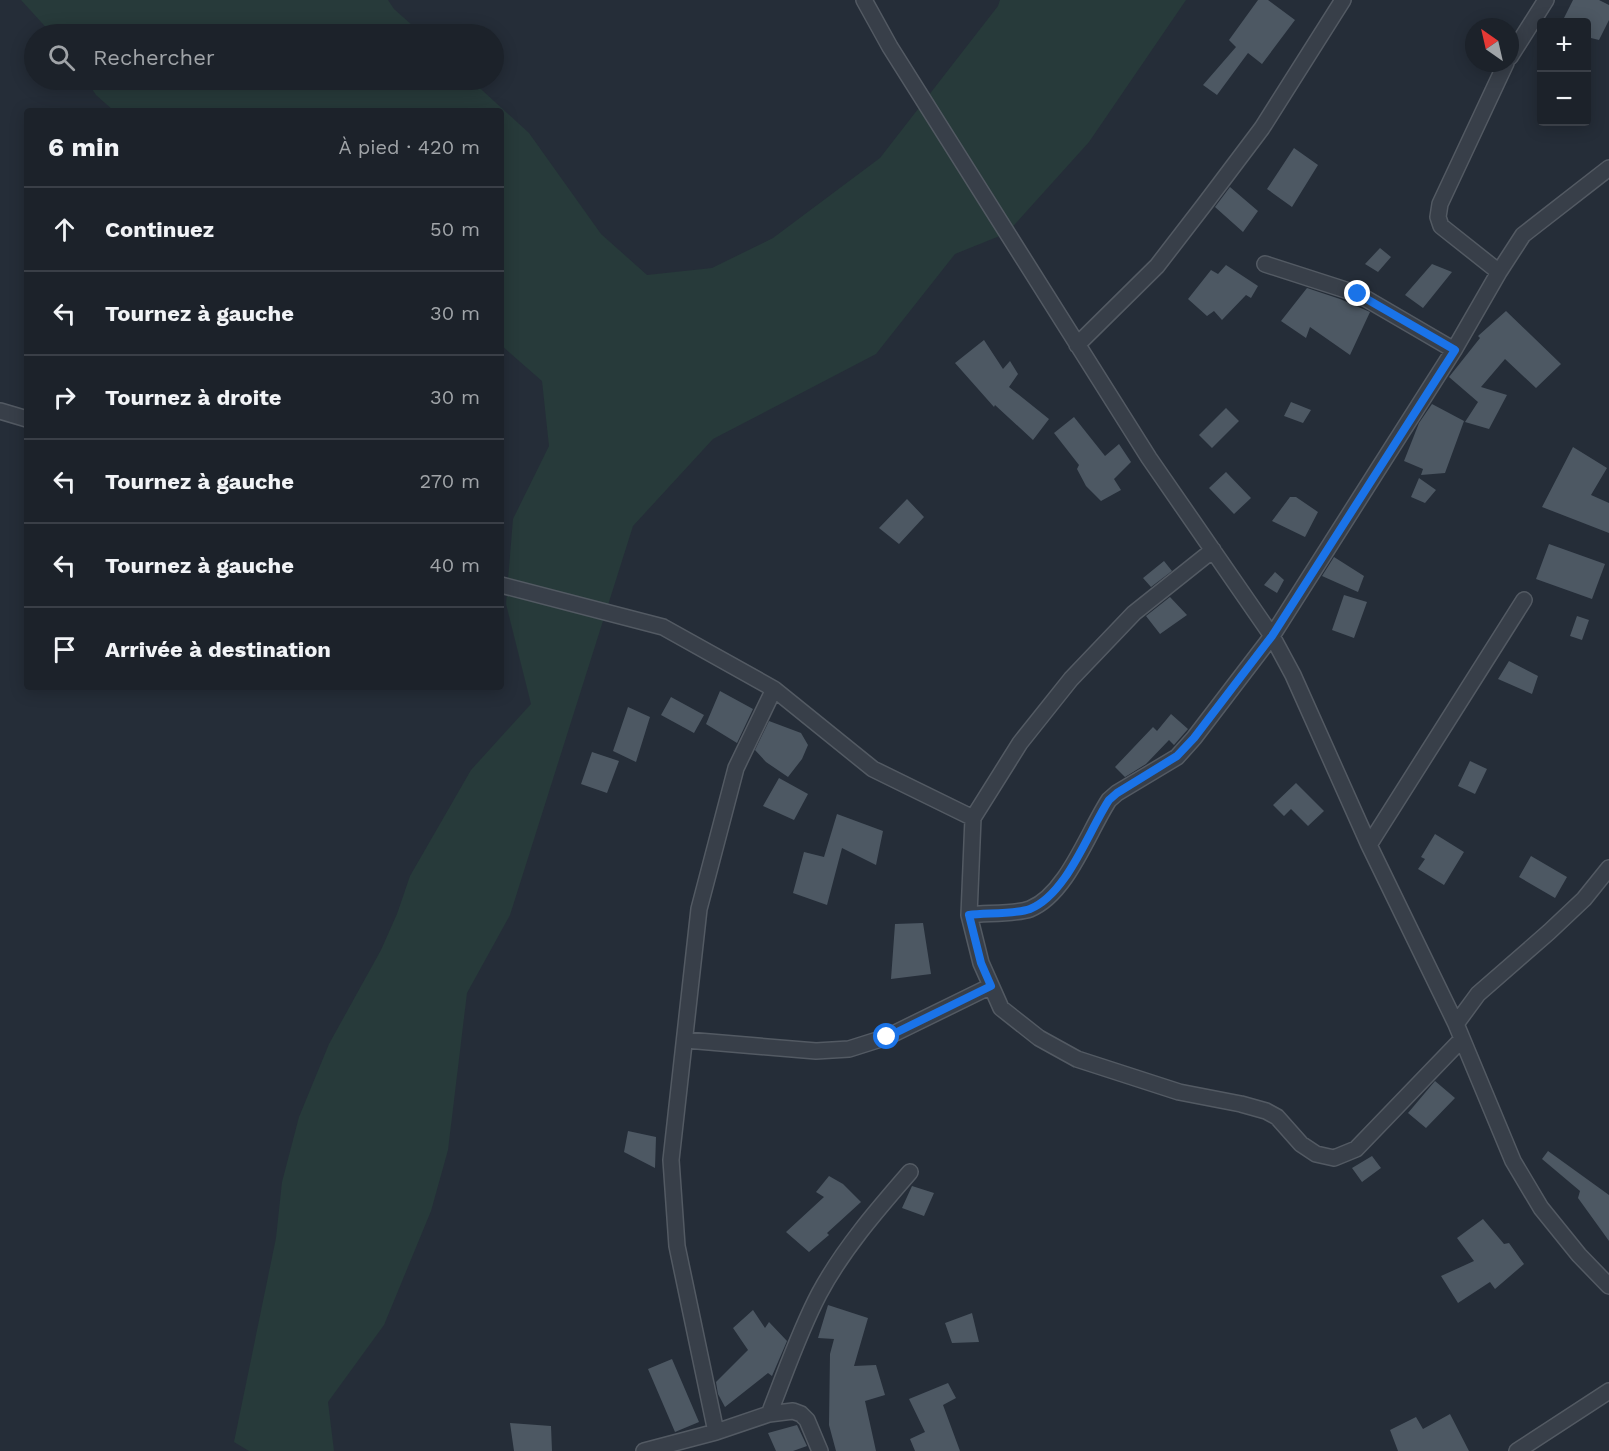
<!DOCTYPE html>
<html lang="fr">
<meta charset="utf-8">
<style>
body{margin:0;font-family:"Work Sans",sans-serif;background:#252a32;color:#f1f3f6}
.controls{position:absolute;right:18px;top:18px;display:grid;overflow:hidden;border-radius:6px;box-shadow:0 3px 15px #0003}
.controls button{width:54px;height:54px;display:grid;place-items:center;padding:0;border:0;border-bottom:2px solid #3a3f47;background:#1c222a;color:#f1f3f6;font:30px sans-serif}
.compass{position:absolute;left:1465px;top:18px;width:54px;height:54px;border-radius:50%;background:#1c222a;box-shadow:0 3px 15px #0003;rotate:326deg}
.stop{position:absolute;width:18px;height:18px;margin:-14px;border:4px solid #1a73e8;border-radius:50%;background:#fff}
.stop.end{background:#1a73e8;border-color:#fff;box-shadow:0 2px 6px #0008}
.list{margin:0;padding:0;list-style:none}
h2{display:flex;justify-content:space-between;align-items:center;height:78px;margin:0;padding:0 24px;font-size:26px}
h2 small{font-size:20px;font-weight:400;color:#a0a4a8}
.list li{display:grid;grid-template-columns:39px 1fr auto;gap:18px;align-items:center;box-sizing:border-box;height:84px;padding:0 24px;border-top:2px solid #3a3f47}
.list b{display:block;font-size:22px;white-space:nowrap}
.list em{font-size:20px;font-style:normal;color:#a0a4a8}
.icon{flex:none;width:33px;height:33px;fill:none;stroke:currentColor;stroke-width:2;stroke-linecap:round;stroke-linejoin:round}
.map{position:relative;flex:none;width:1609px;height:1451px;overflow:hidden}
.search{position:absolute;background:#1c222a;box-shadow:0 3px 15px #0003;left:24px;top:24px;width:480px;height:66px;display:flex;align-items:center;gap:15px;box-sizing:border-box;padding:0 21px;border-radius:33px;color:#a0a4a8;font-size:22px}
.panel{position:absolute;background:#1c222a;box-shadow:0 3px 15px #0003;left:24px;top:108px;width:480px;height:582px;border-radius:6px}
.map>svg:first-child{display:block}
.green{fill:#273a3a}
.building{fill:#4d5863}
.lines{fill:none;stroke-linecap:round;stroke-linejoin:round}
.street-casing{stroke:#535a63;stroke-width:18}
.street{stroke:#383f49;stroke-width:15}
.route{stroke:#1a73e8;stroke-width:8}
</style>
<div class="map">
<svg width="1609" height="1451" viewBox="0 0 1609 1451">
<rect width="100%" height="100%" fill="#252d38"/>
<path class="green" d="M21,0H388L394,9L422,34H52Z
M1000,0H1186L1089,142L1007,233L955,254L876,354L713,439L633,526L510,915L467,993L448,1150L431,1211L384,1325L328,1402L334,1451H249L234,1442L276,1238L282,1182L299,1117L329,1044L381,950L397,914L410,876L471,770L531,704L506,604L513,519L549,446L542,381L501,345V111H114L96,95L86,80H471L529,133L601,234L647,275L712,268L773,238L880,158L998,6Z"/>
<path class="building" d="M1258,0H1268L1295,20L1262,64L1248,53L1217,95L1203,85L1236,47L1229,40Z
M1573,0H1599L1609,5V20L1599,40L1587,37V22H1562Z
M1294,148L1318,165L1292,207L1267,189Z
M1230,187L1258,211L1243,232L1215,207Z
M1380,248L1391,257L1378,272L1365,264Z
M1432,264L1452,272L1423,308L1405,295Z
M1226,265L1258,286L1251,298L1246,295L1222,320L1214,311L1207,316L1188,299L1211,270L1218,274Z
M1307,288L1340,299L1370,312L1350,355L1310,327L1306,338L1281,321Z
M1506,311L1561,364L1536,388L1505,359L1481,387L1507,395L1489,429L1465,422L1478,402L1449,377L1480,338L1478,336Z
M984,340L1003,369L1010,361L1018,374L1009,387L1049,419L1033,440L995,405L994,407L955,363Z
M1291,402L1311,410L1303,423L1284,416Z
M1432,404L1464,421L1445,473L1421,475L1423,469L1404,461L1419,423Z
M1226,408L1239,421L1212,448L1199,435Z
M1074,417L1105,456L1119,444L1131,462L1114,479L1121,490L1101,501L1086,486L1077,469L1079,465L1054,433Z
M1573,447L1607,468L1591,495L1609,503V533L1542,507Z
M1226,472L1251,498L1234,514L1209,488Z
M1419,478L1436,490L1425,503L1411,497Z
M1290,497H1296L1318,512L1305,537L1272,521Z
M907,499L924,517L899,544L879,528Z
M1549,544L1605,564L1592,599L1536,579Z
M1334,557L1364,576L1358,592L1322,576Z
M1164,561L1172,571L1151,587L1143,578Z
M1275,572L1284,580L1277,593L1264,585Z
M1344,595L1367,602L1354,638L1332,630Z
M1170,597L1187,615L1160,634L1146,616Z
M1577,616L1589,620L1582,640L1570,636Z
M1509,661L1538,676L1532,694L1498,679Z
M720,691L753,709L737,743L706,724Z
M671,697L704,715L694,733L661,715Z
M628,707L650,717L636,762L613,751Z
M1171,714L1188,729L1174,745L1169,740L1146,764L1125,777L1115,767L1153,727L1157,731Z
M769,721L801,733L808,745L802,759L788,777L766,762L755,750Z
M592,752L619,761L607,793L581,784Z
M1470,761L1487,769L1475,794L1458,786Z
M779,778L808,794L794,820L763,806Z
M1296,783L1324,811L1308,826L1291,809L1284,816L1273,805Z
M837,814L883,831L876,865L842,848L827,905L793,893L804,852L824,857Z
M1435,834L1464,852L1444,885L1418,869L1425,859L1421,857Z
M1531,856L1567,877L1555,898L1519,877Z
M923,923L931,974L891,979L895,924Z
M1435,1081L1455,1098L1426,1128L1408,1113Z
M628,1131L656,1137L655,1168L624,1152Z
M1548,1151L1609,1195V1241L1578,1198L1580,1191L1542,1159Z
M1372,1156L1381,1168L1362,1182L1352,1168Z
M829,1176L843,1184L861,1202L827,1233L829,1235L809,1252L786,1232L824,1197L816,1192Z
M912,1186L934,1193L924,1216L902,1208Z
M1483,1219L1504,1244L1509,1243L1524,1264L1495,1289L1490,1282L1458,1303L1441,1276L1474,1261L1457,1238Z
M828,1305L868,1318L854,1366L876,1365L885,1395L865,1401L876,1451H836L829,1425L830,1354L834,1339L818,1338Z
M753,1310L765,1328L769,1322L787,1341L772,1376L768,1373L725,1407L718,1394L716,1382L748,1350L733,1328Z
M972,1313L979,1342L952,1343L945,1323Z
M672,1359L699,1422L675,1432L648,1369Z
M948,1383L956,1398L943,1405L960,1451H915L910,1439L925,1432L909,1399Z
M1450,1414L1469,1451H1398L1390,1430L1416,1417L1423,1429Z
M510,1423L551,1426L552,1451H514Z
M797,1425L807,1446L793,1451H776L768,1433Z"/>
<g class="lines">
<g class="street-casing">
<path id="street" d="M864,0L890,47L1149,458L1272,636L1293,675L1369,845L1456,1024L1513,1161L1541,1208L1579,1255L1609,1286
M1510,57L1546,0
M1265,264L1358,294L1454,350
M1499,272L1441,226L1438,217L1440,204L1506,63
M1077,345L1157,266L1204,205L1262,128L1343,0
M0,411L27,419
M501,585L663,627L774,689L873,769L973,818L969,915L981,963L1001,1008L1039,1038L1077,1059L1179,1092L1241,1104L1266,1111L1277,1117L1301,1144L1316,1154L1334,1158L1356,1149L1462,1039
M973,818L1020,743L1071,679L1134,613L1213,550
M1369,845L1524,600
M969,915C985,913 1017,914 1030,909C1067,894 1088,832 1109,800L1117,793L1177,757L1194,738L1272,636L1454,350L1499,272L1523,235L1609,168
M1456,1024L1478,994L1549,932L1584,899L1609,868
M686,1040L816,1051L849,1049L887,1037L991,986
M769,1414C785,1374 799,1332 819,1294C843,1249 877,1210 910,1172
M716,1432L677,1246L671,1160L699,909L736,768L774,689
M644,1451L716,1432L769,1414L793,1411L801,1414L807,1420L820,1451
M1517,1451L1609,1391"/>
</g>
<use href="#street" class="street"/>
</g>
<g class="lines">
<path class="route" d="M887,1037L991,986L981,963L969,915C985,913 1017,914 1030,909C1067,894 1088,832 1109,800L1117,793L1177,756L1194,738L1272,636L1455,350L1358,294"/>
</g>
</svg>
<div class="controls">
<button>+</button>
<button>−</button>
</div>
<svg class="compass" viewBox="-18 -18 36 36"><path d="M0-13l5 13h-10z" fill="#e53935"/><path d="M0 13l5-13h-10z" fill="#a0a4a8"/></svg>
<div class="stop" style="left:887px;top:1037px"></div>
<div class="stop end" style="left:1358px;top:294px"></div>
<div class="search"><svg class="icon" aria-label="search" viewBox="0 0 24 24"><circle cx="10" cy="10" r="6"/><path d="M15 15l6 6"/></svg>Rechercher</div>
<section class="panel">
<h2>6 min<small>À pied · 420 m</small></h2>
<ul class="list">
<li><svg class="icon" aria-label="ahead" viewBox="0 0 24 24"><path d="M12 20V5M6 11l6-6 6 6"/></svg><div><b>Continuez</b></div><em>50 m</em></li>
<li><svg class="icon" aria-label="left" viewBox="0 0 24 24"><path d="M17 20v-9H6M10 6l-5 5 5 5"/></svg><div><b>Tournez à gauche</b></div><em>30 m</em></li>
<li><svg class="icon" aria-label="right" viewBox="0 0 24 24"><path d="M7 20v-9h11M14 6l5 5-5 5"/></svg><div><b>Tournez à droite</b></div><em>30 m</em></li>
<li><svg class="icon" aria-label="left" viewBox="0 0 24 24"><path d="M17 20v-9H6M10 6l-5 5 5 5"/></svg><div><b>Tournez à gauche</b></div><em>270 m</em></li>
<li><svg class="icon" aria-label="left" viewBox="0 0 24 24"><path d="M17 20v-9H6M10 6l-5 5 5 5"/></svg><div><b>Tournez à gauche</b></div><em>40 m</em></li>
<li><svg class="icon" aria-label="arrive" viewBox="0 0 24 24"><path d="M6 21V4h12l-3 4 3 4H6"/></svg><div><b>Arrivée à destination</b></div></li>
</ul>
</section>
</div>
